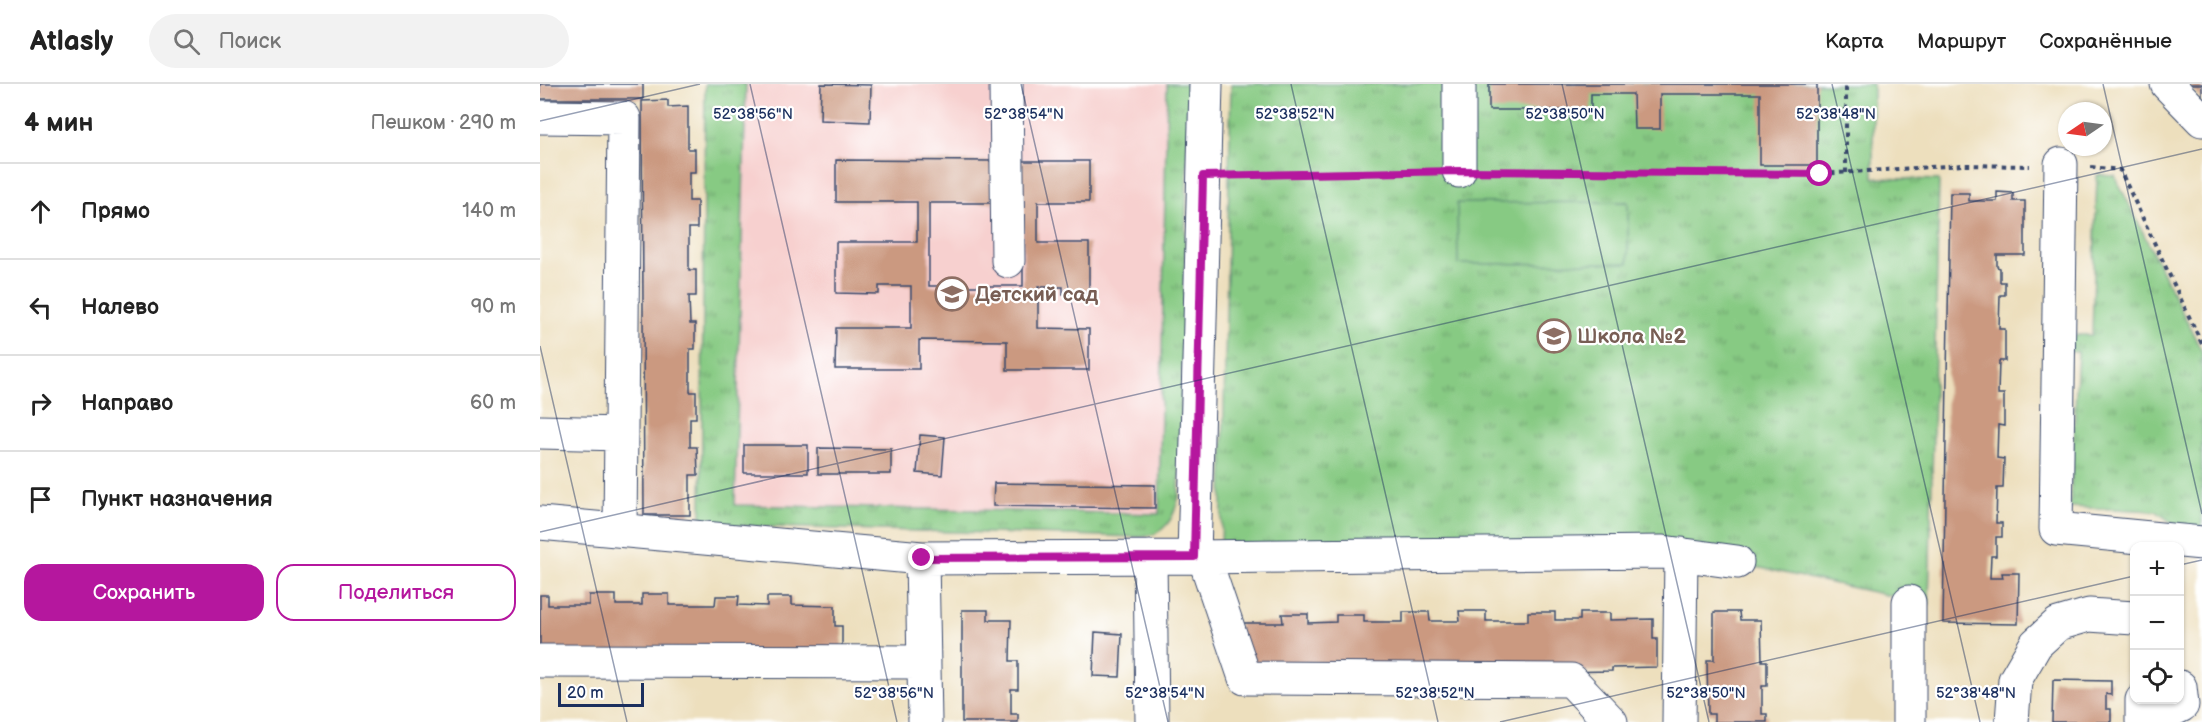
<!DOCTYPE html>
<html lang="ru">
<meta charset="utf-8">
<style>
body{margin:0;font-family:"Balsamiq Sans",sans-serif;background:#f2f2f2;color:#222}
.controls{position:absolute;right:18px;bottom:18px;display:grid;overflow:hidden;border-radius:12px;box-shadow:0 2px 4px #0004}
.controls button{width:54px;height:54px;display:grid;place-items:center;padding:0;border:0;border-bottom:2px solid #e0e0e0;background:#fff;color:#222;font:30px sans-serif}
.compass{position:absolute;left:1518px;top:18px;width:54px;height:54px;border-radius:50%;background:#fff;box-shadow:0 2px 4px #0004;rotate:257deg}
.scale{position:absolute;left:18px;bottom:15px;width:86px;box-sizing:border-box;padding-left:6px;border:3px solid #1b2f5e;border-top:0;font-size:16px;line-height:21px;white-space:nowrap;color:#1b2f5e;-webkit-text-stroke:4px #fff;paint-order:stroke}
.stop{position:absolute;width:18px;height:18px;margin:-14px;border:4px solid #b5179e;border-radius:50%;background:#fff}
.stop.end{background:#b5179e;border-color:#fff;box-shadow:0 2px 6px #0008}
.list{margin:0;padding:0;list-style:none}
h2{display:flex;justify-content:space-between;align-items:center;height:78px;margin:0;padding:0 24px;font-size:26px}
h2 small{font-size:20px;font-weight:400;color:#767676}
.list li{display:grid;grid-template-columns:39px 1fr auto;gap:18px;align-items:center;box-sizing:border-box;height:96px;padding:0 24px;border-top:2px solid #e0e0e0}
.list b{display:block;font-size:22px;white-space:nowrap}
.list em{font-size:20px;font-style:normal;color:#767676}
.actions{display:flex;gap:12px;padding:18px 24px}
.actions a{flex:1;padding:14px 0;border:2px solid #b5179e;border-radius:18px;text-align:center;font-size:21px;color:#b5179e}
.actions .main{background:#b5179e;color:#fff}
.icon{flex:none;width:33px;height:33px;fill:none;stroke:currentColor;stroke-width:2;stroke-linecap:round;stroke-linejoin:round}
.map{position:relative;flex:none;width:1662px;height:638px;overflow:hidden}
header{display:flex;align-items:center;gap:36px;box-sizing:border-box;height:84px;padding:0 30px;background:#fff;border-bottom:2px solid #e0e0e0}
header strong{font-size:28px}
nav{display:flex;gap:33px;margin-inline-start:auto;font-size:21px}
.search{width:420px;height:54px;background:#f2f2f2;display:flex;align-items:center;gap:15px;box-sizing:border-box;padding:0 21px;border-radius:33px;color:#767676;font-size:22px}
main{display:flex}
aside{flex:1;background:#fff}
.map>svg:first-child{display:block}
.built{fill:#f7d0cf}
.grass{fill:url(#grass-tufts);stroke:#517c70;stroke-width:1.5}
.pitch{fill:#87ca83;stroke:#517c70;stroke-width:1.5}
.building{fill:#cb9980}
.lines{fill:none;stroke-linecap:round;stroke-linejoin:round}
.minor-casing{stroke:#3a496c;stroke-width:35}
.path{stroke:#3a496c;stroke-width:4;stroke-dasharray:4.5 4.5;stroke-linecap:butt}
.minor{stroke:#fff;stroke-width:33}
.route{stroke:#b5179e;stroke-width:8}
.ticks{fill:none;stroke:#1b2f5e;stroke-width:1.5;stroke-opacity:0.45}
.labels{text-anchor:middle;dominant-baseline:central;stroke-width:4.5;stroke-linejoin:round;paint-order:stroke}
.education-label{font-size:21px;font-weight:bold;fill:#785e54;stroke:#fff;text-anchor:start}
.ticks-label{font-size:15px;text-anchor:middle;fill:#1b2f5e;stroke:#fff;stroke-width:4.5;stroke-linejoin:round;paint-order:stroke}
</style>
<header>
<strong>Atlasly</strong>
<div class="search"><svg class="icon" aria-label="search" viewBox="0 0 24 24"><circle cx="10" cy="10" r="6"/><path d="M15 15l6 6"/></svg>Поиск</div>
<nav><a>Карта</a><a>Маршрут</a><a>Сохранённые</a></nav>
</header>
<main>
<aside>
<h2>4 мин<small>Пешком · 290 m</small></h2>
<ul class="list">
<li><svg class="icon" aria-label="ahead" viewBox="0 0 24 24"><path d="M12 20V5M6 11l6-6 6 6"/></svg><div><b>Прямо</b></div><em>140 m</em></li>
<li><svg class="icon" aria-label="left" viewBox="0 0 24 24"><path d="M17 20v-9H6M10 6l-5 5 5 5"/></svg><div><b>Налево</b></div><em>90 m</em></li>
<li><svg class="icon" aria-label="right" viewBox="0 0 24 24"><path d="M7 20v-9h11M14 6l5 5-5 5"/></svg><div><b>Направо</b></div><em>60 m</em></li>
<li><svg class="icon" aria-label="arrive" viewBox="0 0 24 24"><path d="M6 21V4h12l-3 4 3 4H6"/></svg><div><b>Пункт назначения</b></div></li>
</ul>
<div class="actions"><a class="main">Сохранить</a><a>Поделиться</a></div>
</aside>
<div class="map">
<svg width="1662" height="638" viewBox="0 0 1662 638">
<defs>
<pattern id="grass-tufts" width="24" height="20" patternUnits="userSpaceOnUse" patternTransform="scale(1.5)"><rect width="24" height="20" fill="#87ca83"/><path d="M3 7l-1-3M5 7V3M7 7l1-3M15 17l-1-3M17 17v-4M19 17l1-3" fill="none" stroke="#6ea46e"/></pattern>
</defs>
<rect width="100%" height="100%" fill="#fff"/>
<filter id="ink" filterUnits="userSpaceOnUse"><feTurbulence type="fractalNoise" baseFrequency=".0167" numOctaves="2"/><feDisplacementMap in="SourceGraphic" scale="12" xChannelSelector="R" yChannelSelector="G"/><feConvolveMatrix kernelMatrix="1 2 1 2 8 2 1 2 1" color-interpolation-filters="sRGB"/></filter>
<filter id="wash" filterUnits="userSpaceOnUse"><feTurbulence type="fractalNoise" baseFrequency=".008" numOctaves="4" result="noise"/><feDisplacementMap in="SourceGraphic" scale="24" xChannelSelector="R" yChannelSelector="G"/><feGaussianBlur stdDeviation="1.35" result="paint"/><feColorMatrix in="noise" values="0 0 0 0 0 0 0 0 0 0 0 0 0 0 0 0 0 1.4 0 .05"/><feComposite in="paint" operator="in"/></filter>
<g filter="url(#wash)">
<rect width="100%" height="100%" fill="#eddfbd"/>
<path class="built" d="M206,0H627L620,430L195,421Z"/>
<path class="grass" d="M165,0H206L195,421L619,430L627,0H649L639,412C634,434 625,452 600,453L161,441Z
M691,0H1333V94L1399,96L1389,520L1146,468L681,466Z
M1557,91L1575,92L1662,268V448L1646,449L1616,427L1530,423L1538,268L1523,267V251H1552Z"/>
<path class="pitch" d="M1088,118V179L918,180L917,119Z"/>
<g id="blocks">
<path class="building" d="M0,0H103V15H0Z
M281,0L331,1L330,38L280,36Z
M949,0H1277V81H1220V10H1120V45H1094L1093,10H1051V26H949Z
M1647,0H1662V15Z
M128,16V23L148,22V65H155V88H149V117H157V144H149V186H156V212H149L150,240H155V265H150V308H156V334H150V363H157L158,391H150V431H104L102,17Z
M296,76L453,77V119H389V202H483V118L468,77H549V118H498V159H549V210H523V203H498V244L549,245V286H467V257L379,256V285H295L296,244H371V202H339V210L296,209V158H377V118H296Z
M1457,108L1473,109V117H1485V171H1457V183L1460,184V198H1465V211H1460L1459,245H1465V277H1459L1458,310H1464V342L1458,341L1457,374L1464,375L1463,404H1457L1456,439H1462V453H1456V472H1451L1450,494H1463L1462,489H1479L1478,540L1403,539L1410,109H1429V117H1457Z
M380,351L405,353L402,391L377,389Z
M204,361H268V389H204Z
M278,364L351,365V390H278Z
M454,399L615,401V424L453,422Z
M102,510H129V521H175L176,512H199L198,521L227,522V513H252V521L295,522V542H302V569L0,568V511H8V521H49V511H76V521H102Z
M422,526H448V536H471L470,577H478V605H471V630H478V638H422Z
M919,527H946V537H988V528H1015V536H1040V529H1070V536L1113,535V555H1117V583L1072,584V587L1014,588L700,587L699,539H743L742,530H768V539L796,538V531H824V538H863V528H889L890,537H920Z
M1174,528H1199L1200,536H1221L1222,577H1227V602H1222V630H1227V638H1174V630H1168L1167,576H1174Z
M555,548L582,550L580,593L553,592Z
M1513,596L1571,597V611L1566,610V625H1571V638H1512Z"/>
</g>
</g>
<g filter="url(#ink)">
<use href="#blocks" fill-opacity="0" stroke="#3a496c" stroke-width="1.5"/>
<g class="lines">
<g class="minor-casing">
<path id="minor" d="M466,0L468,177
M1627,0L1662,36
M0,33L84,34L80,446
M1521,80L1516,445L1662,459
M919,87V0
M0,348L81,350
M0,439L382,474L654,473L666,0
M610,473L612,638
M654,473L1123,468L1197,478
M664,473L705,594L1031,596L1071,638
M382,474L385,638
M0,577L384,578
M1602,616V638
M1139,638L1141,470
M1369,638V518
M1472,638L1475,596L1496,560L1518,540L1549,531L1594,534
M1620,638L1626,629L1642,621L1640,603"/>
</g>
<path class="path" d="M1551,83L1580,86L1662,260
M949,87L1280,90L1423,81L1490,82
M1306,89V0
M694,91L890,88"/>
<use href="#minor" class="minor"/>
</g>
</g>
<g class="lines" filter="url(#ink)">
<path class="route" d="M382,474L654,473L663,92L919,87L1280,90"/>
</g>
<path class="ticks" d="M210,0L357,638M481,0L628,638M751,0L898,638M1022,0L1169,638M1292,0L1440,638M1563,0L1662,430M0,37L160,0M0,262L87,638M0,448L1662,65M1640,481L1662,476M960,638L1594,492"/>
<defs>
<g id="school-ring" transform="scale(1.725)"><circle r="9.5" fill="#fff" stroke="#8d6e63" stroke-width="1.5"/><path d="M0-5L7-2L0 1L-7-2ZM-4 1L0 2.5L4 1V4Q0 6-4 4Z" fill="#8d6e63"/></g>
</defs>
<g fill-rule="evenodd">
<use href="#school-ring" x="412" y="210"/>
<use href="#school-ring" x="1014" y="252"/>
</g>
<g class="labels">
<g class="education-label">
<text x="435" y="210">Детский сад</text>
<text x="1037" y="252">Школа №2</text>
</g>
</g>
<g class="ticks-label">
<text x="213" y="35">52°38'56"N</text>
<text x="484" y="35">52°38'54"N</text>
<text x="755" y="35">52°38'52"N</text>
<text x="1025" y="35">52°38'50"N</text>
<text x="1296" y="35">52°38'48"N</text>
<text x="354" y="614">52°38'56"N</text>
<text x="625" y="614">52°38'54"N</text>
<text x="895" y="614">52°38'52"N</text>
<text x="1166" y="614">52°38'50"N</text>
<text x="1436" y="614">52°38'48"N</text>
</g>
</svg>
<div class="controls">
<button>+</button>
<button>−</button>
<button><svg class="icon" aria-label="locate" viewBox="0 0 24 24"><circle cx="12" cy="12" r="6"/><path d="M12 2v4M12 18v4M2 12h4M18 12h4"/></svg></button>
</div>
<svg class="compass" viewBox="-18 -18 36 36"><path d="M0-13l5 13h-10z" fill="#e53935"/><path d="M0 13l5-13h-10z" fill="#767676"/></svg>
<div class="scale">20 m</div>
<div class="stop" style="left:1280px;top:90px"></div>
<div class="stop end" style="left:382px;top:474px"></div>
</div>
</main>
